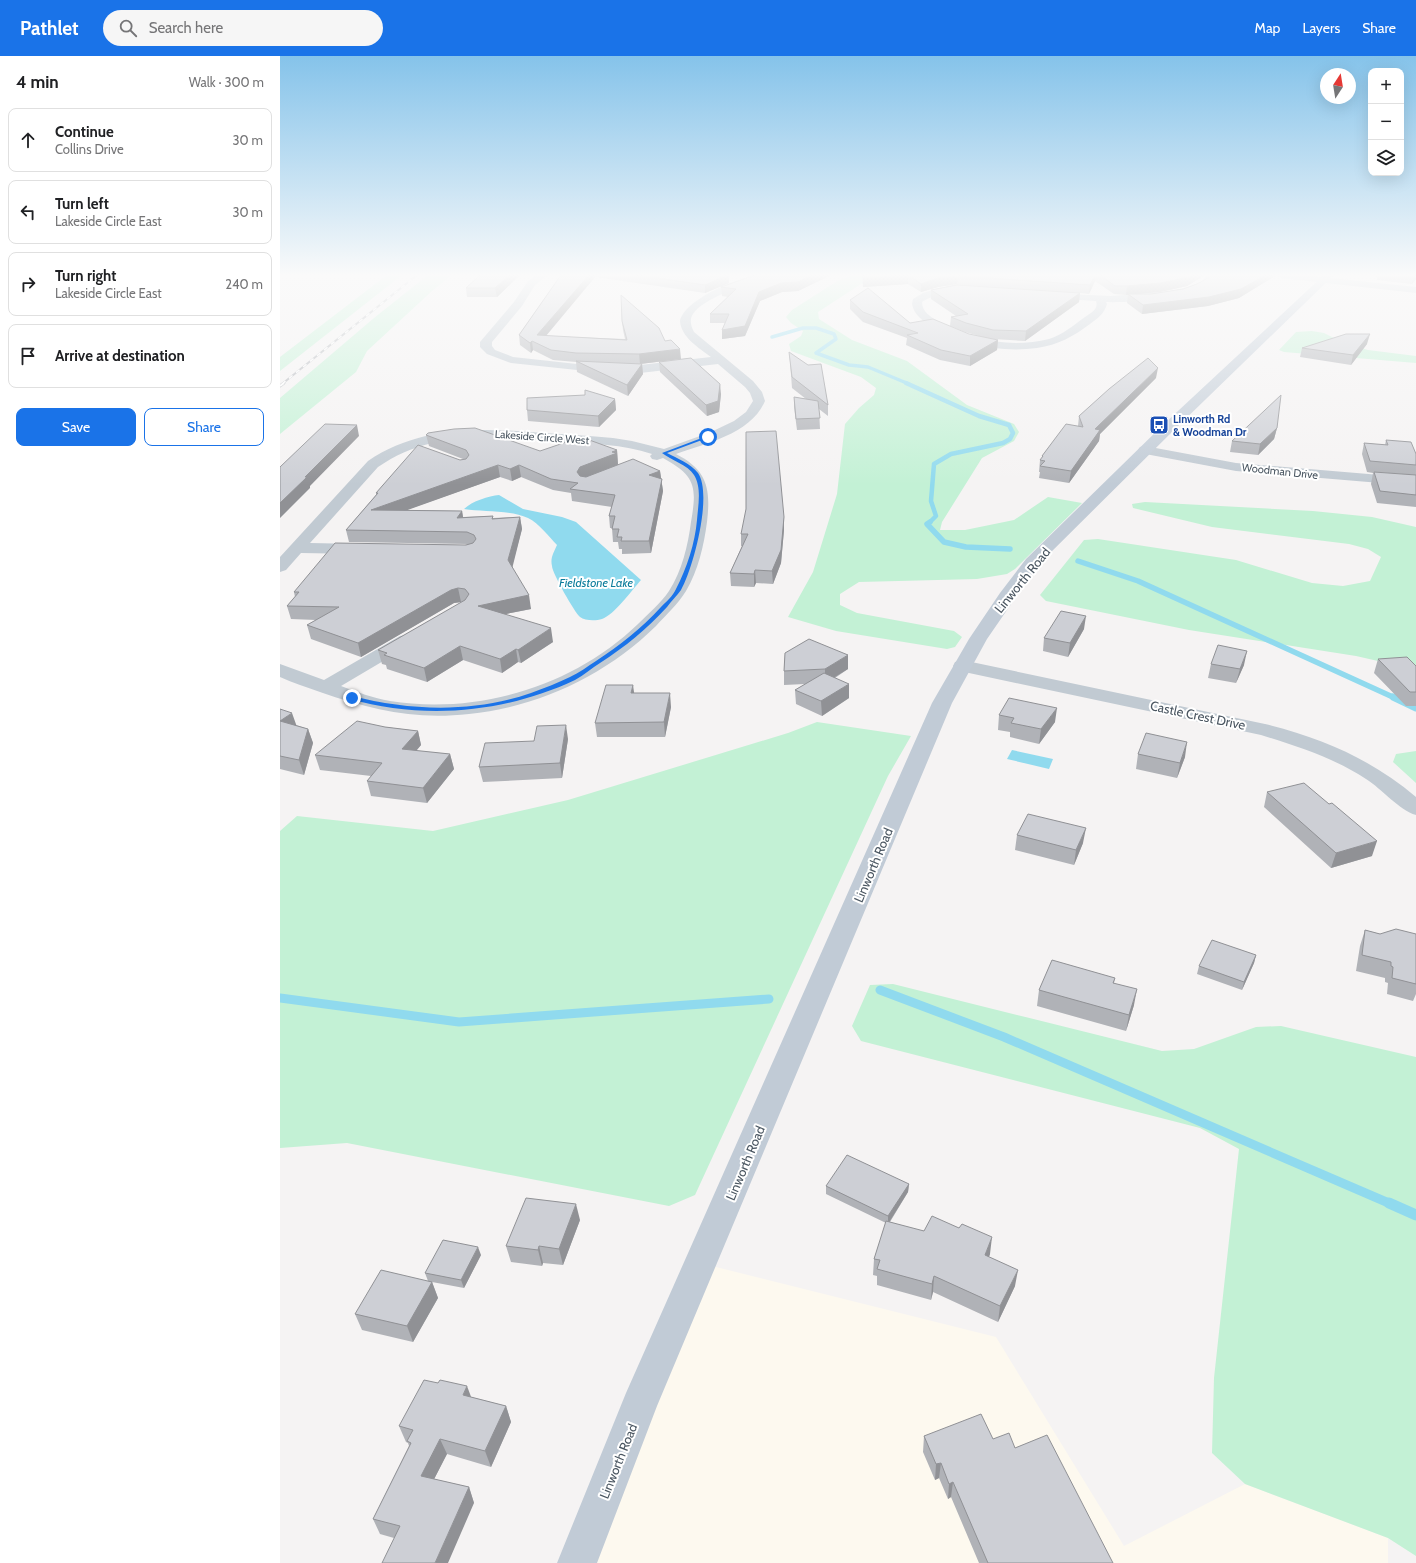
<!DOCTYPE html>
<meta charset="utf-8">
<style>
body{margin:0;font-family:Cabin,sans-serif;background:#f6f6f6;color:#202124}
.controls{position:absolute;right:12px;top:12px;display:grid;overflow:hidden;border-radius:8px;box-shadow:0 4px 16px #0002}
.controls button{width:36px;height:36px;display:grid;place-items:center;padding:0;border:0;border-bottom:1px solid #e0e0e0;background:#fff;color:#202124;font:20px sans-serif}
.compass{position:absolute;left:1040px;top:12px;width:36px;height:36px;border-radius:50%;background:#fff;box-shadow:0 4px 16px #0002;rotate:12deg}
.stop{position:absolute;width:12px;height:12px;margin:-9px;border:3px solid #1a73e8;border-radius:50%;background:#fff}
.stop.end{background:#1a73e8;border-color:#fff;box-shadow:0 1px 4px #0008}
.list{margin:0;padding:0;list-style:none}
h2{display:flex;justify-content:space-between;align-items:center;height:52px;margin:0;padding:0 16px;font-size:17px}
h2 small{font-size:13px;font-weight:400;color:#757577}
.list li{display:grid;grid-template-columns:26px 1fr auto;gap:12px;align-items:center;box-sizing:border-box;height:64px;margin:0 8px 8px;padding:0 8px;border:1px solid #e0e0e0;border-radius:8px}
.list b{display:block;font-size:15px;white-space:nowrap}
.list p{margin:0;font-size:13px;white-space:nowrap;color:#757577}
.list em{font-size:13px;font-style:normal;color:#757577}
.actions{display:flex;gap:8px;padding:12px 16px}
.actions a{flex:1;padding:9px 0;border:1px solid #1a73e8;border-radius:8px;text-align:center;font-size:14px;color:#1a73e8}
.actions .main{background:#1a73e8;color:#fff}
.icon{flex:none;width:22px;height:22px;fill:none;stroke:currentColor;stroke-width:2;stroke-linecap:round;stroke-linejoin:round}
.map{position:relative;flex:none;width:1136px;height:1507px;overflow:hidden}
header{display:flex;align-items:center;gap:24px;box-sizing:border-box;height:56px;padding:0 20px;background:#1a73e8;color:#fff}
header strong{font-size:19px}
nav{display:flex;gap:22px;margin-inline-start:auto;font-size:14px}
.search{width:280px;height:36px;background:#f6f6f6;display:flex;align-items:center;gap:10px;box-sizing:border-box;padding:0 14px;border-radius:22px;color:#757577;font-size:15px}
main{display:flex}
aside{flex:1;background:#fff}
.map>svg:first-child{display:block}
.commercial{fill:#fdf9ef}
.green{fill:#c3f1d5}
.water{fill:#90daee}
.lines{fill:none;stroke-linecap:round;stroke-linejoin:round}
.stream-far5{stroke:#90daee;stroke-width:3.5}
.stream-far4{stroke:#90daee;stroke-width:4.5}
.stream-far3{stroke:#90daee;stroke-width:5.5}
.stream-far2{stroke:#90daee;stroke-width:7}
.stream-far1{stroke:#90daee;stroke-width:9}
.stream{stroke:#90daee;stroke-width:11}
.street{fill:#c1cad2;fill-rule:evenodd}
.secondary{fill:#c1cbd6;fill-rule:evenodd}
.rail-far1-casing{stroke:#b5b8bd;stroke-width:2}
.rail-casing{stroke:#b5b8bd;stroke-width:3}
.rail-far1{stroke:#fff;stroke-width:1.5;stroke-dasharray:4.5;stroke-linecap:butt}
.rail{stroke:#fff;stroke-width:2;stroke-dasharray:5.5;stroke-linecap:butt}
.wall{fill:#b0b2b7}
.shaded-wall{fill:#909195}
.building{fill:#cdcfd5;stroke:#909195}
.route{fill:#1a73e8}
.labels{text-anchor:middle;dominant-baseline:central;stroke-width:4;stroke-linejoin:round;paint-order:stroke}
.far-transit-label{font-size:11px;font-weight:bold;fill:#164399;stroke:#fff;text-anchor:start}
.far-street-label{font-size:11px;fill:#4a5661;stroke:#fff}
.far-water-label{font-size:12px;font-style:italic;fill:#0c7c9b;stroke:#fff}
.street-label{font-size:13px;fill:#4a5661;stroke:#fff}
</style>
<header>
<strong>Pathlet</strong>
<div class="search"><svg class="icon" aria-label="search" viewBox="0 0 24 24"><circle cx="10" cy="10" r="6"/><path d="M15 15l6 6"/></svg>Search here</div>
<nav><a>Map</a><a>Layers</a><a>Share</a></nav>
</header>
<main>
<aside>
<h2>4 min<small>Walk · 300 m</small></h2>
<ul class="list">
<li><svg class="icon" aria-label="ahead" viewBox="0 0 24 24"><path d="M12 20V5M6 11l6-6 6 6"/></svg><div><b>Continue</b><p>Collins Drive</p></div><em>30 m</em></li>
<li><svg class="icon" aria-label="left" viewBox="0 0 24 24"><path d="M17 20v-9H6M10 6l-5 5 5 5"/></svg><div><b>Turn left</b><p>Lakeside Circle East</p></div><em>30 m</em></li>
<li><svg class="icon" aria-label="right" viewBox="0 0 24 24"><path d="M7 20v-9h11M14 6l5 5-5 5"/></svg><div><b>Turn right</b><p>Lakeside Circle East</p></div><em>240 m</em></li>
<li><svg class="icon" aria-label="arrive" viewBox="0 0 24 24"><path d="M6 21V4h12l-3 4 3 4H6"/></svg><div><b>Arrive at destination</b></div></li>
</ul>
<div class="actions"><a class="main">Save</a><a>Share</a></div>
</aside>
<div class="map">
<svg width="1136" height="1507" viewBox="0 0 1136 1507">
<rect width="100%" height="100%" fill="#f5f3f3"/>
<path class="commercial" d="M424,1208L716,1281L844,1490L965,1428L1108,1482V1507H300Z"/>
<path class="green" d="M107,219H122L0,315V301Z
M148,219H172L152,235L87,295L76,316L0,378V342L94,262Z
M575,219H644L603,223L581,228L538,256L539,263L572,284L627,305L687,349L734,368L739,376L734,385L702,402L662,466L660,474H685L734,464L768,441L802,447L735,513L727,518L697,523L579,526L560,538V549L577,557L674,575L682,581L675,591L667,593L556,575L508,561L533,516L557,438L565,368L579,352L594,339L596,332L581,321L511,295L509,288L521,280L523,275L511,267L506,261L512,254L559,224Z
M1032,275L1044,277L1064,287L1088,294L1136,300V307L1004,296L999,294L1016,276Z
M865,446L1033,455L1092,461L1136,471V619L1120,610L1076,600L909,574L766,545L760,539L804,484L818,483L956,504L1032,527L1063,530L1090,525L1101,501L1088,493L1069,488L932,471L853,452L852,448Z
M537,666L631,680L608,720L415,1139L389,1150L67,1087L0,1092V775L17,760L153,775L288,744L508,677Z
M1136,695V727L1113,706L1116,698Z
M613,928L882,995L914,993L976,971L1001,970L1136,1001V1500L1108,1482L965,1428L932,1397L934,1322L959,1093L920,1072L581,985L572,970L590,929Z"/>
<path class="water" d="M219,439L243,453L282,461L296,466L361,524C352,534 334,559 322,563C316,565 305,565 300,561C295,557 272,517 272,510C270,502 274,496 277,489C269,481 259,467 248,462C230,454 203,456 184,453C192,445 209,440 219,439Z
M732,694L773,703L769,713L727,703Z"/>
<g class="lines">
<path class="stream-far5" d="M492,281L523,272H536L554,278L556,283L536,297L569,309L588,311L629,328"/>
<path class="stream-far4" d="M626,327L699,360L729,369L733,377L730,383L723,387L671,398L654,408L651,445L656,460L649,467"/>
<path class="stream-far3" d="M650,466L647,468L664,486L686,491L730,493
M798,505L858,525L1115,642"/>
<path class="stream-far2" d="M1113,641L1136,652"/>
<path class="stream-far1" d="M600,934L724,981L1111,1148
M0,942L179,966L489,943"/>
<path class="stream" d="M1109,1147L1136,1159"/>
<path class="street" d="M257,219H268L255,229L242,250L212,286V290L215,294L233,301L297,308L360,309L431,301C419,292 401,281 400,265C405,242 468,216 489,219L487,221C469,227 423,242 413,258C409,264 411,270 414,276L473,325L482,336L485,345C471,378 426,387 396,398C427,414 431,432 427,466C424,489 418,515 406,535C398,548 386,559 376,570C326,619 259,651 189,658C134,664 92,654 40,636C27,631 13,627 0,621V608L44,624L120,580L126,579L132,580L135,584L132,588L61,630C77,636 93,642 110,645C198,659 294,630 358,568C368,558 381,547 389,535C402,515 408,489 411,466C417,431 416,420 383,402L377,404L372,403L370,400L372,398C343,388 311,388 281,386C217,381 154,372 98,411L30,487L79,488L85,490L87,493L85,496L79,498L21,497L6,514L0,516V501L88,405C141,369 202,372 263,377C286,378 310,380 333,382L352,385L384,393L431,376L454,365L466,356L473,345L470,337L465,331L438,308L360,317L297,314L231,307L207,298L200,291V286L234,246L248,225Z
M927,219H937C933,225 928,231 921,234C902,242 848,247 826,246L827,248C824,258 818,262 810,268C794,280 778,289 757,292C721,297 682,289 651,270C643,265 634,259 632,248L633,243L643,237L656,233L683,232L685,234L683,236C667,240 658,236 642,246C642,256 651,261 659,266C692,285 732,292 769,283C782,279 794,269 805,261C811,257 819,253 816,245L770,242L766,241L765,239L766,237L831,240L886,236L914,230L921,226Z
M996,219H1022L1136,231V237L1001,222Z
M865,390L956,407L1136,422V430L956,415L860,397L858,394L860,391Z
M682,604L985,668C1042,682 1091,703 1136,741V759C1119,754 1102,733 1086,723C1054,702 1017,690 981,679L675,614L673,610L675,606Z"/>
<path class="secondary" d="M1044,219H1054L894,374L758,509L707,583L672,647L377,1350L317,1507H277L346,1337L652,647L689,583L720,537L746,503L884,368Z"/>
<g class="rail-far1-casing">
<path id="rail-far1" d="M2,328L137,219"/>
</g>
<g class="rail-casing">
<path id="rail" d="M0,330L4,327"/>
</g>
<use href="#rail-far1" class="rail-far1"/>
<use href="#rail" class="rail"/>
</g>
<path class="wall" d="M200,219H240L217,241H187L186,232Z
M281,219H473L466,220L448,219L449,227L425,237L315,221L266,280L345,283L343,274L342,265L385,285L401,303L360,308L339,307L362,308L363,318L348,340L297,316L296,306L273,304L253,294L251,297L240,289L239,279Z
M475,219H551L518,235L502,236L480,245L465,280L442,283L445,267H430V258L448,241L442,240L441,231Z
M582,219H925L907,230L880,236L846,239L834,238L815,225L809,238L800,237L799,246L745,285L713,283L718,284L717,294L690,310L660,304L626,289L627,282L583,266L570,253V244L630,267L710,283L685,276L670,270L671,261L676,260L651,243V234L677,228L658,231L641,236L628,228L583,231Z
M1097,219H1136V223L1132,228L1097,224V221H1096Z
M995,220L959,242L928,250L862,258L847,247L848,238H871L903,233L917,228L930,221Z
M1087,288L1071,309L1020,301L1022,292Z
M509,296L548,349V360L539,353L540,373L517,374L514,351V341L526,343L512,332L510,306Z
M379,306L441,338L439,356L427,360L380,316Z
M876,322L820,378L819,385L789,427L759,422L760,416H759L760,404L762,403V400L798,370L799,360Z
M335,343L336,354L319,371L248,365L247,354Z
M997,372L994,383L978,399L950,396L952,385Z
M146,379L260,395L337,394L338,409L380,415L383,435L371,497L342,498V493H339L338,486H333L332,472H330L329,460L332,451L292,445L291,437L273,434L241,421L232,425L220,421L126,454L182,455L183,461L213,460V462L240,461L242,473L232,510L251,553L225,558L273,586L241,607L238,606L222,617L183,604L147,626L107,613L106,609L102,608L98,594L182,546L174,547L81,601L31,583L27,569L36,564L11,563L7,550L15,541L14,536L188,488L69,486L66,474L96,439V437L180,404L183,403L149,390Z
M1106,384L1136,398V451L1097,447L1091,428L1093,417L1087,416L1082,398L1084,387L1105,389Z
M504,461V474L501,507L493,528L476,527L474,531L451,530L450,517L462,490H461V478Z
M804,573L788,601L763,595L764,582Z
M505,597L568,613L555,622L569,642L542,660L516,648L515,634L525,628L504,629V615Z
M1098,603L1136,610V650H1126L1094,617Z
M931,608L964,609L956,627L928,622Z
M354,637L391,651L385,681H317L315,667Z
M0,653L16,669L28,673L33,687L24,719L0,713Z
M719,659L775,666L759,688L730,681V676L718,674Z
M105,671L138,675L141,689L136,695L170,698L174,713L147,747L91,740L87,725L91,720L40,714L35,699Z
M288,683L282,722L203,726L199,711Z
M858,698L905,701L897,722L856,713Z
M987,736L1092,800L1051,812L984,751Z
M737,779L803,787L794,809L735,794Z
M1085,874L1100,878H1136V938L1133,945L1107,938L1108,927L1105,926V922L1076,915L1080,890Z
M976,899L974,907L962,934L917,918L919,910Z
M835,922L834,927L854,949L846,975L757,950L759,934Z
M629,1128L628,1136L610,1166L710,1198L709,1201L735,1230L718,1266L653,1236L651,1244L597,1229V1220L593,1219L594,1203L606,1167L546,1138V1130Z
M300,1164L283,1209L263,1207L262,1210L231,1206L226,1190Z
M201,1199L184,1232L152,1226L158,1242L133,1286L82,1274L75,1258L148,1225L145,1217Z
M191,1341L226,1350L231,1366L211,1411L167,1398L154,1423L189,1431L194,1447L114,1482L100,1478L93,1463L129,1390L128,1387L126,1386L119,1370Z
M644,1380L713,1383L735,1392L833,1507H699L671,1441L668,1443L659,1422L655,1424L643,1396Z"/>
<path class="shaded-wall" d="M230,219H240L217,241L215,232Z
M309,219H315V221L259,288L257,279Z
M448,219L449,227L425,237V229Z
M466,219H473L466,220Z
M533,219H551L518,235L502,236L480,245L465,280L442,283V274L479,236L501,227Z
M628,219V228L583,231V222Z
M815,219H816L815,225L809,238L810,229Z
M912,219H925L907,230L880,236L846,239L847,230Z
M986,219H996L995,220L959,242L928,250L862,258L863,249Z
M1134,219H1136V223L1132,228Z
M678,220L677,228L658,231L641,236V228L658,222Z
M800,237L799,246L745,285L746,275Z
M1090,278L1087,288L1071,309L1073,299Z
M718,284L717,294L690,310V300Z
M252,285L253,294L251,297L250,287Z
M400,293L401,303L360,308L359,298Z
M362,308L363,318L348,340L347,329Z
M878,312L876,322L820,378L819,385L789,427L791,415L815,373Z
M440,328L441,338L439,356L427,360L426,349Z
M335,343L336,354L319,371L318,360Z
M77,369L79,380L30,430V432L0,462V447L25,421Z
M997,372L994,383L978,399L980,388Z
M337,394L338,409L301,423L297,416L300,411Z
M218,409L220,421L94,466L91,454Z
M239,409L241,421L232,425L230,413Z
M380,415L383,435L371,497L369,485V419Z
M182,455L184,467L177,462Z
M240,461L242,473L231,517L228,504Z
M504,461V474L501,507L493,528L492,515Z
M475,514L476,527L474,531V518Z
M178,532L181,546L174,547L81,601L78,587L171,534Z
M249,539L251,553L201,563L198,550Z
M806,560L804,573L788,601L790,587Z
M271,572L273,586L241,607L238,594Z
M180,590L183,604L147,626L144,612Z
M236,593L238,606L222,617L220,603Z
M967,595L964,609L956,627L960,613Z
M568,599V613L545,627V613Z
M569,628V642L542,660L541,645Z
M353,629L355,643L351,637Z
M390,637L391,651L385,681L384,666Z
M777,652L775,666L759,688L761,673Z
M12,657L17,671L0,665Z
M286,669L288,683L282,722L280,707Z
M28,673L33,687L24,719L19,704Z
M138,675L141,689L125,708L122,693Z
M907,686L905,701L897,722L900,707Z
M170,698L174,713L147,747L143,732Z
M806,772L803,787L794,809L796,794Z
M1097,785L1092,800L1051,812L1056,797Z
M976,899L974,907L962,934L964,926Z
M857,933L854,949L846,975L849,959Z
M629,1128L628,1136L608,1168V1160Z
M296,1148L300,1164L283,1209L279,1193Z
M712,1181L710,1198L703,1215L705,1199Z
M259,1190L263,1207L262,1210L258,1194Z
M198,1191L201,1199L184,1232L181,1224Z
M738,1214L735,1230L718,1266L720,1250Z
M654,1220L653,1236L651,1244L652,1228Z
M152,1226L158,1242L133,1286L127,1270Z
M187,1330L193,1346L183,1339Z
M226,1350L231,1366L211,1411L205,1395Z
M160,1383L167,1398L148,1435L141,1420Z
M661,1407L659,1422L655,1424L656,1408Z
M673,1426L671,1441L668,1443L669,1428Z
M189,1431L194,1447L168,1507H155Z"/>
<path class="building" d="M200,219H230L215,232H186Z
M281,219H309L257,279L347,284L342,265L341,239L379,272L385,285L391,284L400,293L359,298L296,297L271,294L252,285L250,287L239,279Z
M356,219H448L425,229Z
M475,219H533L518,226L501,227L479,236L465,270L442,274L449,258H430L456,233L441,231Z
M583,219H815L810,229L678,220L658,222L641,228L628,219L583,222Z
M820,219H912L909,221L881,227L847,230H835Z
M932,219H986L961,233L929,241L863,249L848,238H871L903,233L917,228L930,221Z
M677,229L800,237L746,275L713,274L686,267L671,261L688,258L651,234Z
M588,232L630,267L653,263L689,278L718,284L690,300L661,294L627,279L638,277L583,256L570,244Z
M1066,278H1090L1073,299L1022,292Z
M509,296L528,309L541,308L548,349L512,321Z
M411,302L440,328L438,345L426,349L379,306Z
M868,302L878,312L815,373L820,374L791,415L760,410L765,405L760,404L763,400H762L786,368L803,371L799,360L829,333Z
M296,305L362,308L347,329Z
M305,334L335,343L318,360L247,354V342L305,339Z
M1001,339L997,372L980,388L952,385Z
M514,341L538,345L540,362L516,363Z
M45,368L77,369L25,421H27L0,447V411Z
M195,372L260,395L301,381L337,394L332,396L337,397L300,411L297,416L300,420L306,421L353,403L380,415L369,419L382,423L369,485H341L342,481H337L339,473H332L335,460H329L335,439L290,433L298,427L271,423L239,409L230,413L218,409L91,454L182,455L177,462L213,460L212,463L240,461L228,504L249,539L198,550L271,572L238,594L236,593L220,603L180,590L144,612L104,599L107,597L98,594L185,544L189,538L185,533L178,532L171,534L78,587L27,569L59,551L7,550L19,536H14L55,487L186,489L193,487L196,483L194,479L187,476L66,474L98,437H96L138,389L180,404L186,403L189,399L186,394L146,379L148,377L174,373Z
M496,375L504,461L501,494L492,515L475,514L474,518L450,517L468,478H461L466,453V376Z
M1106,384L1131,386L1136,398V409L1090,405L1084,387L1108,389Z
M1094,416L1136,419V439L1100,435Z
M781,555L806,560L790,587L764,582Z
M529,583L568,599L545,613L504,615L505,597Z
M938,589L967,595L960,613L931,608Z
M1127,601L1136,610V636H1130L1098,603Z
M544,617L569,628L541,645L515,634Z
M326,629H353L351,637H390L384,666L315,667Z
M729,642L777,652L761,673L731,667L734,662L719,659Z
M0,653L12,657L0,665Z
M0,665L28,673L19,704L0,700Z
M77,665L105,671L138,675L122,693L170,698L143,732L87,725L102,707L35,699Z
M286,669L280,707L199,711L205,687L254,685L257,670Z
M866,677L907,686L900,707L858,698Z
M1024,727L1049,748L1052,747L1097,785L1056,797L987,736Z
M748,758L806,772L796,794L737,779Z
M1116,873L1136,878V928L1112,922L1113,911L1111,910V906L1082,899L1085,874L1100,878Z
M932,884L976,899L964,926L919,910Z
M772,904L835,922L833,927L857,933L849,959L759,934Z
M567,1099L629,1128L608,1160L546,1130Z
M246,1142L296,1148L279,1193L259,1190L258,1194L226,1190Z
M652,1160L679,1172L682,1168L712,1181L705,1199L738,1214L720,1250L654,1220L652,1228L597,1213L600,1204L594,1203L606,1165L644,1175Z
M163,1184L198,1191L181,1224L145,1217Z
M101,1214L152,1226L127,1270L75,1258Z
M144,1324L158,1327L160,1324L187,1330L183,1339L226,1350L205,1395L160,1383L141,1420L189,1431L155,1507H102L120,1470L93,1463L131,1387L127,1385L133,1374L119,1370Z
M701,1358L713,1383L729,1377L735,1392L767,1379L833,1507H708L673,1426L669,1428L661,1407L656,1408L644,1380Z"/>
<linearGradient id="sky" x2="0" y2="1"><stop stop-color="#85c3ea"/><stop offset="0.51" stop-color="#fafafa"/><stop offset="1" stop-color="#fafafa" stop-opacity="0"/></linearGradient>
<rect width="1136" height="429" fill="url(#sky)"/>
<path class="route" d="M427,380L430,381L387,397C397,402 411,408 418,417C433,439 413,513 401,534C397,540 391,545 387,551C366,574 346,590 320,607C312,612 304,619 295,624C225,657 144,664 70,643V641L72,640C131,655 193,657 251,637C264,632 278,627 290,621C299,617 308,610 316,605C340,589 361,573 381,551C386,546 393,540 396,533C407,512 415,487 417,464C418,450 422,432 414,419C408,409 391,404 382,397Z"/>
<defs>
<g id="bus-square" transform="scale(1)"><rect x="-9" y="-9" width="18" height="18" rx="4" fill="#1a4fb4" stroke="#fff"/><path d="M-5-6H5V4H4V6H2V4H-2V6H-4V4H-5ZM-3.5-4V0h7V-4ZM-3.5 1.2v1.5H-2V1.2ZM2 1.2v1.5H3.5V1.2Z" fill="#fff"/></g>
</defs>
<g fill-rule="evenodd">
<use href="#bus-square" x="879" y="369"/>
</g>
<g class="labels">
<g class="far-transit-label">
<text x="893" y="363">Linworth Rd<tspan x="893" dy="13">&amp; Woodman Dr</tspan></text>
</g>
<g class="far-street-label">
<text transform="translate(262 381) rotate(4)">Lakeside Circle West</text>
<text transform="translate(1000 415) rotate(6)">Woodman Drive</text>
</g>
<g class="far-water-label">
<text x="316" y="526">Fieldstone Lake</text>
</g>
<g class="street-label">
<text transform="translate(742 524) rotate(-51)">Linworth Road</text>
<text transform="translate(918 659) rotate(12)">Castle Crest Drive</text>
<text transform="translate(593 809) rotate(-67)">Linworth Road</text>
<text transform="translate(465 1107) rotate(-67)">Linworth Road</text>
<text transform="translate(338 1405) rotate(-68)">Linworth Road</text>
</g>
</g>
</svg>
<div class="controls">
<button>+</button>
<button>−</button>
<button><svg class="icon" aria-label="layers" viewBox="0 0 24 24"><path d="M12 4l9 5-9 5-9-5zM3 14l9 5 9-5"/></svg></button>
</div>
<svg class="compass" viewBox="-18 -18 36 36"><path d="M0-13l5 13h-10z" fill="#e53935"/><path d="M0 13l5-13h-10z" fill="#757577"/></svg>
<div class="stop" style="left:428px;top:381px"></div>
<div class="stop end" style="left:72px;top:642px"></div>
</div>
</main>
